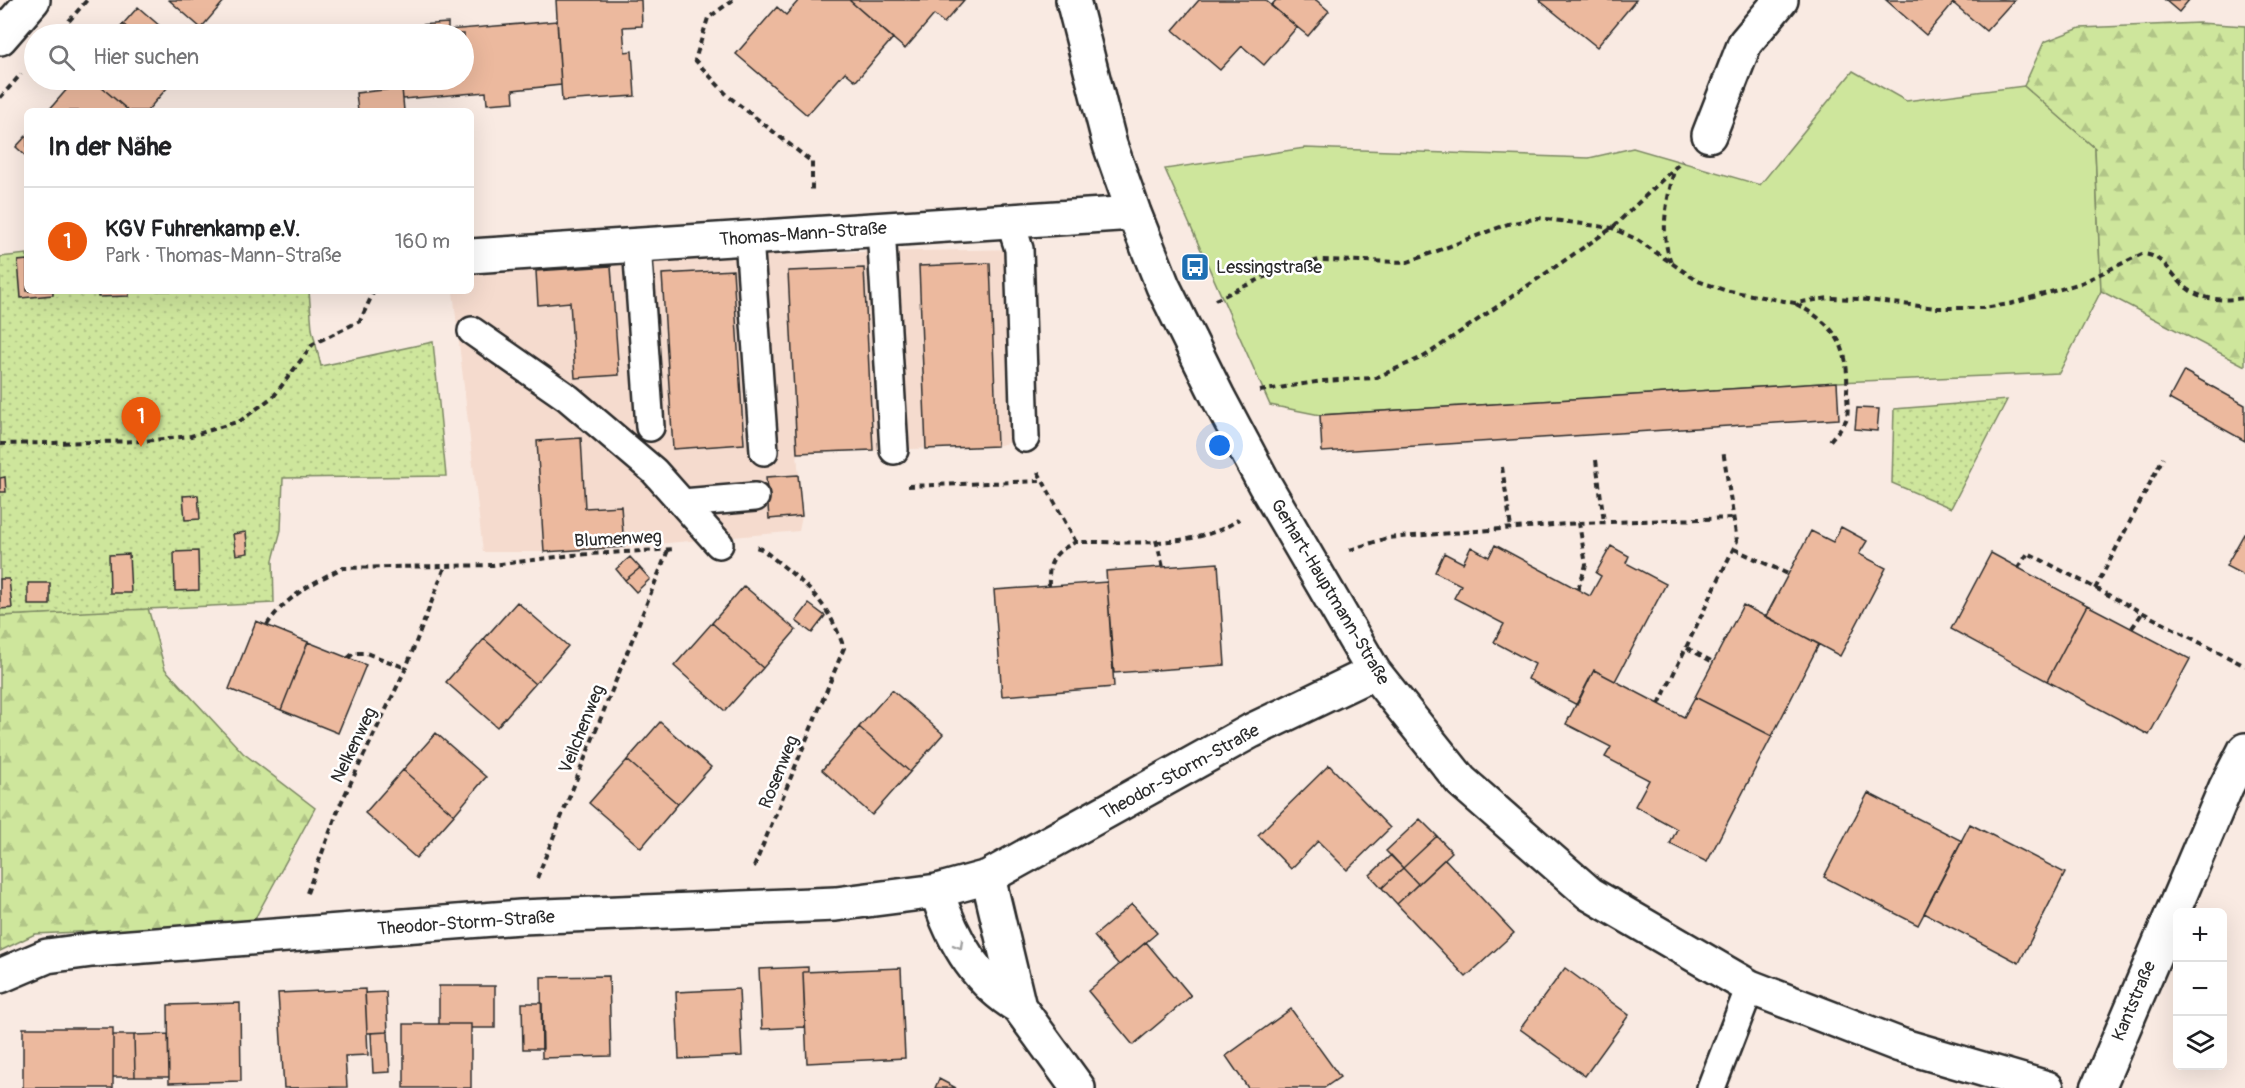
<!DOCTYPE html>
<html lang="de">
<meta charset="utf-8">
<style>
body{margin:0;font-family:Pangolin,sans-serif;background:#f2f2f2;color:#202124}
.controls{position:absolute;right:18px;bottom:18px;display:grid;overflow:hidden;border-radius:9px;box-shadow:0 6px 24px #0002}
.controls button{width:54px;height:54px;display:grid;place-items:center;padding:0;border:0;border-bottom:2px solid #e0e0e0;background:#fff;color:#202124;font:30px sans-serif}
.you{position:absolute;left:1220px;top:446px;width:21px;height:21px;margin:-15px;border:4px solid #fff;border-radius:50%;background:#1a73e8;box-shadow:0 0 0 9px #1a73e833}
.badge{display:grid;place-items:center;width:39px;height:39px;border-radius:50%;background:#ea580c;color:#fff;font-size:20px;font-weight:700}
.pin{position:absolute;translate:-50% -50px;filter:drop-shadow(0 2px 3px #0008)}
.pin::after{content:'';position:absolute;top:32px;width:21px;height:18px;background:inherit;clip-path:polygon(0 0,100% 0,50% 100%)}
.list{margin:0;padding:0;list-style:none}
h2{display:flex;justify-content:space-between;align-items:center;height:78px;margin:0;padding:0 24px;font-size:26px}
h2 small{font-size:20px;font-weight:400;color:#757577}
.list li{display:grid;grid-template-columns:39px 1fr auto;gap:18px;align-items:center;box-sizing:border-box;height:108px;padding:0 24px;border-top:2px solid #e0e0e0}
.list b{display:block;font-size:22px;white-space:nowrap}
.list p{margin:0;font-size:20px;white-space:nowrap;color:#757577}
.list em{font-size:20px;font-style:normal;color:#757577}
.icon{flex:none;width:33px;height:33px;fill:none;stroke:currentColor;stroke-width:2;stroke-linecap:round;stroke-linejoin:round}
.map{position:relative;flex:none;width:2245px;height:1088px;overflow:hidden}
.search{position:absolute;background:#fff;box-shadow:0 6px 24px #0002;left:24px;top:24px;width:450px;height:66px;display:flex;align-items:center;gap:15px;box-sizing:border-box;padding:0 21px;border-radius:33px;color:#757577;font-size:22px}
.panel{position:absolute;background:#fff;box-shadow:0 6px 24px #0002;left:24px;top:108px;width:450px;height:186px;border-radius:9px}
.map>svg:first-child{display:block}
.built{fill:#f5dbce}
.grass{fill:#cee69c;stroke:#7c8864;stroke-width:1.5}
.forest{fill:url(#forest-firs);stroke:#7c8864;stroke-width:1.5}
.park{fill:url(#park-dots);stroke:#7c8864;stroke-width:1.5}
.building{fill:#ecb99e;stroke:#2b2b2b;stroke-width:1.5}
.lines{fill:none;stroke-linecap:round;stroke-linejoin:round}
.service-casing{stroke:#2b2b2b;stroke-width:32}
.minor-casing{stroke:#2b2b2b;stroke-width:38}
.tertiary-casing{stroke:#2b2b2b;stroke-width:38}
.path{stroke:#2b2b2b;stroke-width:4;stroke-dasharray:6 4.5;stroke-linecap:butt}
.service{stroke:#fff;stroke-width:27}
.minor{stroke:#fff;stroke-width:33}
.tertiary{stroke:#fff;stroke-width:33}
.oneway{stroke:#a0a0a0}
.labels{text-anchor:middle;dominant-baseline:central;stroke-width:5;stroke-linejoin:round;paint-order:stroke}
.street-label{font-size:18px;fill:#2b2b2b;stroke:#fff}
.poi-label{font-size:18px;fill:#2b2b2b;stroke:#fff;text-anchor:start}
</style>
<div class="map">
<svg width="2245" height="1088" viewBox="0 0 2245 1088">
<defs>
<pattern id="forest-firs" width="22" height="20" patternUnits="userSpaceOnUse" patternTransform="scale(1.5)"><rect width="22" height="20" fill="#cee69c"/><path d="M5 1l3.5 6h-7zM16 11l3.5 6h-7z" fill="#b1c587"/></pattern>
<pattern id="park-dots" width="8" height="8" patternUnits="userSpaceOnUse" patternTransform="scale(1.5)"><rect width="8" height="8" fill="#cee69c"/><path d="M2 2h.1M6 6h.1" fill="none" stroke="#b1c587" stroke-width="1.8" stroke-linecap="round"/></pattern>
</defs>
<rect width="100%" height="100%" fill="#f9eae2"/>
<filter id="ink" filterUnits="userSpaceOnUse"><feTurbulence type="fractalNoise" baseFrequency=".0167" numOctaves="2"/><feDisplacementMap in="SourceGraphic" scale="12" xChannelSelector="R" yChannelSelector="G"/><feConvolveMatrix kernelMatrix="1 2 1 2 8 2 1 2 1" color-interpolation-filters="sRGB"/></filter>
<g filter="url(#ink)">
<path class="built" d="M1019,249L1025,438L997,446L797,453L802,516L799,531L624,547L544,552H483L453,291H471V260Z"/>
<path class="grass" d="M1853,71L1906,101L2024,86L2095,148L2101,291L2059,373L1837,382L1320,415L1270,405L1165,169L1305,148L1589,158L1633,148L1760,185Z"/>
<path class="forest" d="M2199,23L2245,26V366L2101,291L2095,148L2024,86L2044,42L2080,28Z
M148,608L165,669L243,753L315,808L252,924L35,934L0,951V616Z"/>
<path class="park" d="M27,254V291H309L312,329L321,366L433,342L446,476L283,478L281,530L273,560L274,603L0,616V257Z
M2007,400L1951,508L1892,483L1894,409Z"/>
<path class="building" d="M169,0H225L201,28Z
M556,0H641L642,26L623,27L625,52L632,51L635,96L562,101Z
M799,0H849L893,38L856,81L845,72L807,115L736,54L777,7L786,15Z
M849,0H964L944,23L934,15L905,49Z
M1199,0H1265L1297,27L1264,65L1242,46L1220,70L1173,30Z
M1276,0H1316L1329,11L1308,36L1271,6Z
M1539,0H1636L1597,47Z
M1886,0H2014L1986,31L1953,3L1926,35Z
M2165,0H2189L2179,12Z
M138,7L169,34H134L123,24Z
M557,21L561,85L513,90L514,102L487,104L486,92L403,99L402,88L384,90L383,80H464V34H404L403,26L448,23V30Z
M123,24L134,34H114Z
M75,80H93L129,111H48Z
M93,80H174L147,111H129Z
M402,88L404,111H358L356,93Z
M27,135V157L16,147Z
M27,260V291H53V295L21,298L18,261Z
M990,263L997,446L926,449L919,266Z
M611,266L619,375L575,378L570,302L538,305L536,271Z
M864,268L873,450L797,453L788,271Z
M733,270L744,444L673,449L662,274Z
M98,291H129V296L98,297Z
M2184,371L2245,405V441L2169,399Z
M1837,382L1839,419L1322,452L1320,415Z
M1857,408L1879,409L1877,431L1855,429Z
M581,438L585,508L621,506L624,547L544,552L537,441Z
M798,475L802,516L769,519L766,477Z
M5,477L6,492H0V478Z
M198,495L200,519L185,520L183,496Z
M1841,527L1867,541L1859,554L1886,568L1840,656L1766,616L1811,531L1833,542Z
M246,532L248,553L236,555L233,534Z
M2244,534L2245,535V576L2226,566Z
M1495,545L1590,596L1601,576L1596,573L1611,546L1629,556L1626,563L1666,584L1615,681L1594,670L1577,705L1528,679L1535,664L1494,642L1504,624L1454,598L1461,585L1435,572L1444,553L1463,563L1471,547L1489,557Z
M198,551L199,590L175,591L174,552Z
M1991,553L2087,605L2047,681L1951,629Z
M129,554L131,593H110L109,555Z
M630,557L640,568L625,580L616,569Z
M1218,563L1225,665L1114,673L1106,571Z
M640,568L650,579L636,592L625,580Z
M0,579H9L12,608L0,609Z
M1107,582L1114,687L1002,696L994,590Z
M28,583H50V605H28Z
M744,586L796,630L763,668L712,623Z
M517,602L568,646L535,684L484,639Z
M809,604L825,616L812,633L796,621Z
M1743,605L1819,644L1772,736L1695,697Z
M2087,605L2190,659L2149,735L2047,681Z
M256,621L308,642L281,710L229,689Z
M712,623L763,668L725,711L674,666Z
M484,639L535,684L497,727L446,682Z
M308,642L366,665L338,733L281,710Z
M1594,670L1684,717L1695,697L1772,736L1707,862L1670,844L1677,829L1635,806L1649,780L1605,757L1611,747L1566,724Z
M892,690L943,734L910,772L859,727Z
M660,722L711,767L678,804L627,760Z
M859,727L910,772L872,815L822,770Z
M436,733L486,777L454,815L403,770Z
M627,760L678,804L641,848L589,803Z
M1329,765L1390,828L1347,870L1318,841L1291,869L1258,835Z
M403,770L454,815L416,858L365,813Z
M1868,793L1962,841L1918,925L1824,877Z
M1420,819L1437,836L1403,868L1386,851Z
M1970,824L2065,873L2019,963L1924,913Z
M1437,836L1452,852L1418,884L1403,868Z
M1391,855L1403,868L1382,888L1370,875Z
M1445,859L1514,933L1466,977L1397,904Z
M1403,868L1418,884L1397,904L1382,888Z
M1132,904L1157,933L1119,965L1094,936Z
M1146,942L1191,996L1133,1045L1088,991Z
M808,967V972H803L805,1027L762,1029L759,969Z
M901,968L905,1058L807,1063L803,972Z
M1565,968L1629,1015L1585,1076L1520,1029Z
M609,976L611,1056L542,1058L541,977Z
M439,986H495V1028H471V1024H439Z
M365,989L368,1055L345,1056L347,1087L284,1088L278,993Z
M739,989L742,1056L679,1059L676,992Z
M386,992L388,1032L367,1033L365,993Z
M240,1003L241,1081L169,1083L168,1005Z
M522,1003H542L543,1049H523Z
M1291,1009L1340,1077L1324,1088H1248L1226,1056Z
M404,1024H471V1088H404Z
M23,1028H113V1088H23Z
M388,1032L390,1072L373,1073L371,1033Z
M168,1034L169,1077H135L134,1035Z
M113,1035H134L135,1077H113Z
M939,1079L956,1088H935Z"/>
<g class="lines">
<g class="service-casing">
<path id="service" d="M1010,221L1019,249L1025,438
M881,228L894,450
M749,238L764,451
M637,245L650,427
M472,331L568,398L654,471L719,544
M683,503L755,497
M1711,1088L1750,987"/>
</g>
<g class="minor-casing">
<path id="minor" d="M1073,0L1110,145L1134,213L1163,286L1218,397L1265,485L1374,672L1461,781L1590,894L1750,987L1900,1045L2047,1088
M1709,135L1745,43L1781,0
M471,256L1134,213
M988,877L1019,1007L1078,1088
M937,891C951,938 975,981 1019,1007
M0,976L47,956L92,950L521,917L836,904L937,891L988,877L1251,731L1374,672
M2098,1088L2226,787L2245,750"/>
</g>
<g class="tertiary-casing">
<path id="tertiary" d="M0,38L33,0"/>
</g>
<path class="path" d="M733,0L708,18L695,60L728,96L812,162V194
M69,21L87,0
M0,98L21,74
M1671,262C1659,230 1667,202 1674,170
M1215,300L1271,274L1319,260L1408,262L1508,224L1539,218L1612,228L1636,239L1698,281L1724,290L1795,303L1829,298L1859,299L1936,308H1983L2010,304L2081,283L2142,254C2162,255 2169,271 2182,284C2199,301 2223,301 2245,298
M1796,304C1837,326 1849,346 1847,392C1847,400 1849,413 1846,420C1842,428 1834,435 1829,442
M1260,391L1322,381L1375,378L1425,356L1612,228L1682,161
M0,444L144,441L191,436L240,421L274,396L313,344L360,321L374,291
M1596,460L1604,522
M1502,467L1511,528
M1038,472L1076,542
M908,486L1042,481
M1156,540L1163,567
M1734,549L1788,574
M1350,550L1387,538L1579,523L1733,518
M2018,568L2028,553L2245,666
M1049,586C1048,562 1053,552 1076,542C1127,541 1197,550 1239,519
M1578,589L1586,565L1579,523
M2095,589L2163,458
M267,625C283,599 316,580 343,568L493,565L573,555L676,549
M2132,628L2143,612
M1687,648L1713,662
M348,658L354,653H366L406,668
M1659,704L1737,541L1723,450
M754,867L844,648C826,596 802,582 762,549L755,547
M537,878L668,550
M307,893L340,805L406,668L445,567"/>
<use href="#service" class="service"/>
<use href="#minor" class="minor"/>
<use href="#tertiary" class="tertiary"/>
</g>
<defs><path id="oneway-chevron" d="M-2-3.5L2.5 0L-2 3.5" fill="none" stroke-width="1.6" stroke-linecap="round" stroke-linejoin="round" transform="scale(1.5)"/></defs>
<use class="oneway" href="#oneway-chevron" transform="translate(959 945) rotate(60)"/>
</g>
<defs>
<g id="bus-square" transform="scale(1.5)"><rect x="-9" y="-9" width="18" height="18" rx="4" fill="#1f6fb2" stroke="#fff"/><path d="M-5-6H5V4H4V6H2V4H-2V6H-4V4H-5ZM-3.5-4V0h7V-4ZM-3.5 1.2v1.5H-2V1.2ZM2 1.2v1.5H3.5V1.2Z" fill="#fff"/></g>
</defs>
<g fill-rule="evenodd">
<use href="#bus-square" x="1195" y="267"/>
</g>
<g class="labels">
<g class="street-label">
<text transform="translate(803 234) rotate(-4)">Thomas-Mann-Straße</text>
<text transform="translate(618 539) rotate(-3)">Blumenweg</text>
<text transform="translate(1330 592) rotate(59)">Gerhart-Hauptmann-Straße</text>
<text transform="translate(582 729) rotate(-68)">Veilchenweg</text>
<text transform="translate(354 745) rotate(-64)">Nelkenweg</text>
<text transform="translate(779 772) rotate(-68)">Rosenweg</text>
<text transform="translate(1180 772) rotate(-29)">Theodor-Storm-Straße</text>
<text transform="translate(466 923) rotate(-4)">Theodor-Storm-Straße</text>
<text transform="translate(2134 1001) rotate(-67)">Kantstraße</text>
</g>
<g class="poi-label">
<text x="1216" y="267">Lessingstraße</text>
</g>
</g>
</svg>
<div class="controls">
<button>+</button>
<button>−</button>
<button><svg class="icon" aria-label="layers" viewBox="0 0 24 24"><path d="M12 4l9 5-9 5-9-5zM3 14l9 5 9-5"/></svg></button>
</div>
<div class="you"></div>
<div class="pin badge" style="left:141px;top:447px">1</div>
<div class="search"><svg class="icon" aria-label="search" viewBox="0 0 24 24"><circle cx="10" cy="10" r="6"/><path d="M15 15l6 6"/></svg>Hier suchen</div>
<section class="panel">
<h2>In der Nähe<small></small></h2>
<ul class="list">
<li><span class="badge">1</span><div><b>KGV Fuhrenkamp e.V.</b><p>Park · Thomas-Mann-Straße</p></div><em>160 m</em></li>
</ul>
</section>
</div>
